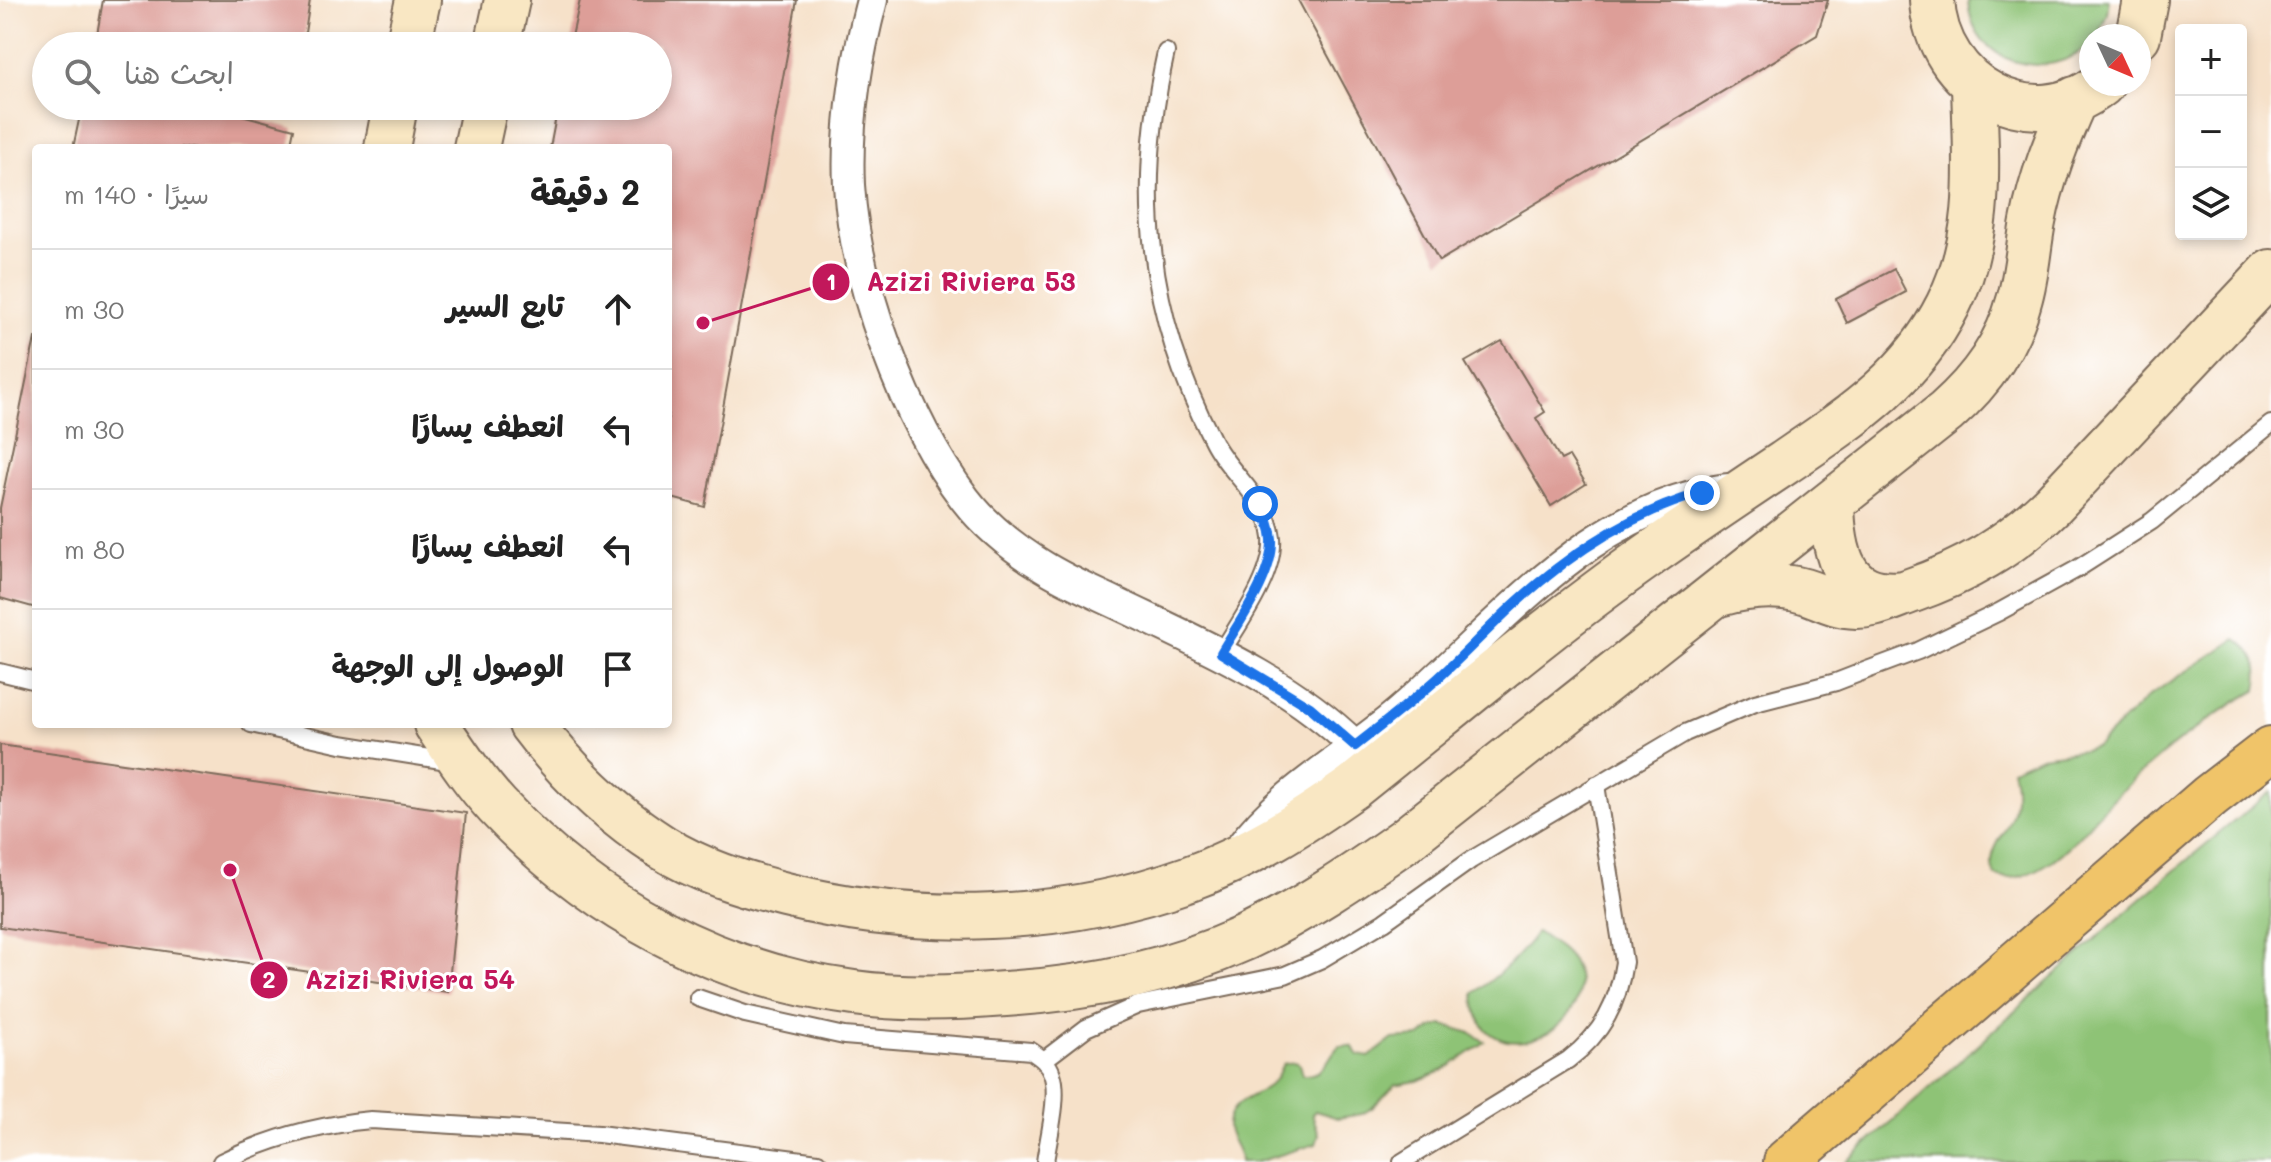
<!DOCTYPE html>
<html lang="ar">
<meta charset="utf-8">
<style>
body{margin:0;font-family:Mali,"Playpen Sans Arabic",sans-serif;background:#f6f6f6;color:#222;direction:rtl}
.controls{position:absolute;right:24px;top:24px;display:grid;overflow:hidden;border-radius:8px;box-shadow:0 4px 12px #0003}
.controls button{width:72px;height:72px;display:grid;place-items:center;padding:0;border:0;border-bottom:2px solid #e0e0e0;background:#fff;color:#222;font:40px sans-serif}
.compass{position:absolute;left:2079px;top:24px;width:72px;height:72px;border-radius:50%;background:#fff;box-shadow:0 4px 12px #0003;rotate:134deg}
.stop{position:absolute;width:24px;height:24px;margin:-18px;border:6px solid #1a73e8;border-radius:50%;background:#fff}
.stop.end{background:#1a73e8;border-color:#fff;box-shadow:0 2px 8px #0008}
.list{margin:0;padding:0;list-style:none}
h2{display:flex;justify-content:space-between;align-items:center;height:104px;margin:0;padding:0 32px;font-size:34px}
h2 small{font-size:26px;font-weight:400;color:#767676}
.list li{display:grid;grid-template-columns:52px 1fr auto;gap:24px;align-items:center;box-sizing:border-box;height:120px;padding:0 32px;border-top:2px solid #e0e0e0}
.list b{display:block;font-size:30px;white-space:nowrap}
.list em{font-size:26px;font-style:normal;color:#767676}
.icon{flex:none;width:44px;height:44px;fill:none;stroke:currentColor;stroke-width:2;stroke-linecap:round;stroke-linejoin:round}
.map{position:relative;flex:none;width:2271px;height:1162px;overflow:hidden;direction:ltr}
.search{position:absolute;background:#fff;box-shadow:0 4px 12px #0003;left:32px;top:32px;width:640px;height:88px;display:flex;align-items:center;gap:20px;box-sizing:border-box;padding:0 28px;border-radius:44px;color:#767676;font-size:30px}
.panel{position:absolute;background:#fff;box-shadow:0 4px 12px #0003;left:32px;top:144px;width:640px;height:584px;border-radius:8px;direction:rtl}
.map>svg:first-child{display:block}
.green{fill:#8ec376;stroke:#64764a;stroke-width:2}
.building{fill:#dd9e98}
.lines{fill:none;stroke-linecap:round;stroke-linejoin:round}
.lane-casing{stroke:#7c6a5a;stroke-width:20}
.street-casing{stroke:#7c6a5a;stroke-width:34}
.secondary-casing{stroke:#7c6a5a;stroke-width:48}
.highway-casing{stroke:#7c6a5a;stroke-width:48}
.lane{stroke:#fff;stroke-width:16}
.street{stroke:#fff;stroke-width:30}
.secondary{stroke:#f9e7c3;stroke-width:44}
.highway{stroke:#f0c469;stroke-width:44}
.route{stroke:#1a73e8;stroke-width:10}
.leader{fill:none;stroke:#c2185b;stroke-width:3}
.callout-dot{fill:#c2185b;stroke:#fff;stroke-width:3}
.mark-label{font-size:24px;text-anchor:middle;font-weight:bold;fill:#fff}
.callout-label{font-size:26px;text-anchor:middle;font-weight:bold;fill:#c2185b;stroke:#fff;stroke-width:6;stroke-linejoin:round;paint-order:stroke}
</style>
<div class="map">
<svg width="2271" height="1162" viewBox="0 0 2271 1162">
<rect width="100%" height="100%" fill="#fff"/>
<filter id="ink" filterUnits="userSpaceOnUse"><feTurbulence type="fractalNoise" baseFrequency=".0125" numOctaves="2"/><feDisplacementMap in="SourceGraphic" scale="16" xChannelSelector="R" yChannelSelector="G"/><feConvolveMatrix kernelMatrix="1 2 1 2 8 2 1 2 1" color-interpolation-filters="sRGB"/></filter>
<filter id="wash" filterUnits="userSpaceOnUse"><feTurbulence type="fractalNoise" baseFrequency=".006" numOctaves="4" result="noise"/><feDisplacementMap in="SourceGraphic" scale="32" xChannelSelector="R" yChannelSelector="G"/><feGaussianBlur stdDeviation="1.8" result="paint"/><feColorMatrix in="noise" values="0 0 0 0 0 0 0 0 0 0 0 0 0 0 0 0 0 1.4 0 .05"/><feComposite in="paint" operator="in"/></filter>
<g filter="url(#wash)">
<rect width="100%" height="100%" fill="#f6e1c9"/>
<path class="green" d="M1968,0H2109L2107,14L2098,35L2091,36V42C2049,86 1971,64 1968,0Z
M2236,639C2256,652 2262,667 2257,690C2202,720 2153,759 2109,803C2089,823 2071,849 2047,864C2031,874 2014,882 1995,876C1984,854 2005,835 2012,815C2017,799 2016,785 2012,769L2041,756L2084,750L2097,746L2150,695Z
M2271,792V1162H1846C1988,1039 2123,907 2271,792Z
M1537,932C1550,941 1567,951 1574,965C1606,1028 1477,1086 1474,993C1499,976 1519,956 1537,932Z
M1443,1025L1471,1033L1485,1042L1444,1070L1417,1081L1395,1085L1372,1108L1362,1114L1338,1118L1315,1111L1312,1114L1319,1134L1316,1144L1257,1162H1240C1240,1147 1229,1141 1228,1127C1228,1100 1254,1098 1270,1085C1278,1079 1278,1072 1283,1064L1294,1062L1299,1064L1302,1075C1327,1076 1326,1058 1339,1046H1352L1359,1055L1369,1057L1393,1039L1420,1037L1434,1027Z"/>
<g id="blocks">
<path class="building" d="M103,0H310L303,46H95Z
M580,0H797L705,507L668,497V148H550L558,106H658V46H570Z
M1298,0H1828L1817,35L1439,261Z
M82,106H208L294,129L290,148H73Z
M1894,269L1906,292L1847,323L1836,299Z
M35,338H36V608L0,598V508Z
M1502,341L1545,412L1536,418L1561,460L1569,456L1586,484L1551,506L1465,362Z
M0,745L466,813L448,992L0,927Z"/>
</g>
</g>
<g filter="url(#ink)">
<use href="#blocks" fill-opacity="0" stroke="#7c6a5a" stroke-width="2"/>
<g class="lines">
<g class="lane-casing">
<path id="lane" d="M1166,52C1135,190 1147,315 1213,441C1230,475 1268,499 1272,538C1275,574 1239,623 1221,653
M0,672L36,681
M251,724L341,744L454,762
M698,998L745,1014L844,1036L1031,1051C1040,1057 1049,1063 1052,1074C1060,1095 1048,1139 1045,1162
M1044,1060L1086,1028L1138,1005L1285,975L1322,959L1384,922L1471,860L1685,733L1755,703L1836,682L1867,670L1918,651L1999,612L2077,569L2152,521L2271,424
M221,1162C269,1138 317,1125 371,1120L599,1134L818,1162
M1402,1162L1568,1060C1602,1034 1618,1005 1624,962L1596,785"/>
</g>
<g class="street-casing">
<path id="street" d="M872,0C856,61 846,121 849,185C855,284 905,420 965,499C985,525 1015,549 1043,566C1067,581 1093,592 1118,604C1201,644 1288,680 1355,746
M1240,848C1281,792 1345,758 1397,714C1498,628 1598,496 1741,488"/>
</g>
<g class="secondary-casing">
<path id="secondary" d="M1932,0C1936,86 2032,140 2102,84
M2138,36L2145,0
M408,46L418,0
M497,46L507,0
M387,148L395,106
M476,148L485,106
M1832,503C1833,552 1842,600 1903,593
M1719,594C1747,586 1776,583 1804,591C1818,595 1831,603 1845,605C1870,609 1888,599 1910,591C1965,572 2010,546 2052,505L2271,272
M436,724C455,752 474,781 497,806C592,908 716,975 854,993C904,1000 956,998 1005,994C1087,989 1170,972 1245,938C1302,911 1354,876 1405,840L1946,412C1980,382 2007,346 2019,301C2027,275 2028,248 2033,222C2041,179 2057,139 2075,99
M531,724C567,772 612,815 662,847C700,871 743,884 786,895C918,928 1062,924 1190,878C1250,856 1302,823 1353,787C1451,709 1547,627 1649,555C1694,523 1739,493 1784,463C1850,418 1911,379 1948,305C1984,235 1976,161 1974,86"/>
</g>
<g class="highway-casing">
<path id="highway" d="M1786,1162L2210,796L2271,749"/>
</g>
<use href="#lane" class="lane"/>
<use href="#street" class="street"/>
<use href="#secondary" class="secondary"/>
<use href="#highway" class="highway"/>
</g>
</g>
<g class="lines" filter="url(#ink)">
<path class="route" d="M1260,504C1266,515 1271,526 1272,539C1274,575 1238,623 1221,653L1310,707L1355,746C1382,725 1409,704 1435,681C1464,655 1490,626 1519,600C1571,553 1634,512 1702,493"/>
</g>
<path class="leader" d="M703 323L831 282M230 870L269 980"/>
<g class="callout-dot">
<circle cx="703" cy="323" r="8"/>
<circle cx="230" cy="870" r="8"/>
<circle cx="831" cy="282" r="20"/>
<circle cx="269" cy="980" r="20"/>
</g>
<g class="mark-label">
<text x="831" y="290">1</text>
<text x="269" y="988">2</text>
</g>
<g class="callout-label">
<text x="971" y="291">Azizi Riviera 53</text>
<text x="410" y="989">Azizi Riviera 54</text>
</g>
</svg>
<div class="controls">
<button>+</button>
<button>−</button>
<button><svg class="icon" aria-label="layers" viewBox="0 0 24 24"><path d="M12 4l9 5-9 5-9-5zM3 14l9 5 9-5"/></svg></button>
</div>
<svg class="compass" viewBox="-18 -18 36 36"><path d="M0-13l5 13h-10z" fill="#e53935"/><path d="M0 13l5-13h-10z" fill="#767676"/></svg>
<div class="stop" style="left:1260px;top:504px"></div>
<div class="stop end" style="left:1702px;top:493px"></div>
<div class="search"><svg class="icon" aria-label="search" viewBox="0 0 24 24"><circle cx="10" cy="10" r="6"/><path d="M15 15l6 6"/></svg>ابحث هنا</div>
<section class="panel">
<h2>2 دقيقة<small>سيرًا · 140 m</small></h2>
<ul class="list">
<li><svg class="icon" aria-label="ahead" viewBox="0 0 24 24"><path d="M12 20V5M6 11l6-6 6 6"/></svg><div><b>تابع السير</b></div><em>30 m</em></li>
<li><svg class="icon" aria-label="left" viewBox="0 0 24 24"><path d="M17 20v-9H6M10 6l-5 5 5 5"/></svg><div><b>انعطف يسارًا</b></div><em>30 m</em></li>
<li><svg class="icon" aria-label="left" viewBox="0 0 24 24"><path d="M17 20v-9H6M10 6l-5 5 5 5"/></svg><div><b>انعطف يسارًا</b></div><em>80 m</em></li>
<li><svg class="icon" aria-label="arrive" viewBox="0 0 24 24"><path d="M6 21V4h12l-3 4 3 4H6"/></svg><div><b>الوصول إلى الوجهة</b></div></li>
</ul>
</section>
</div>
